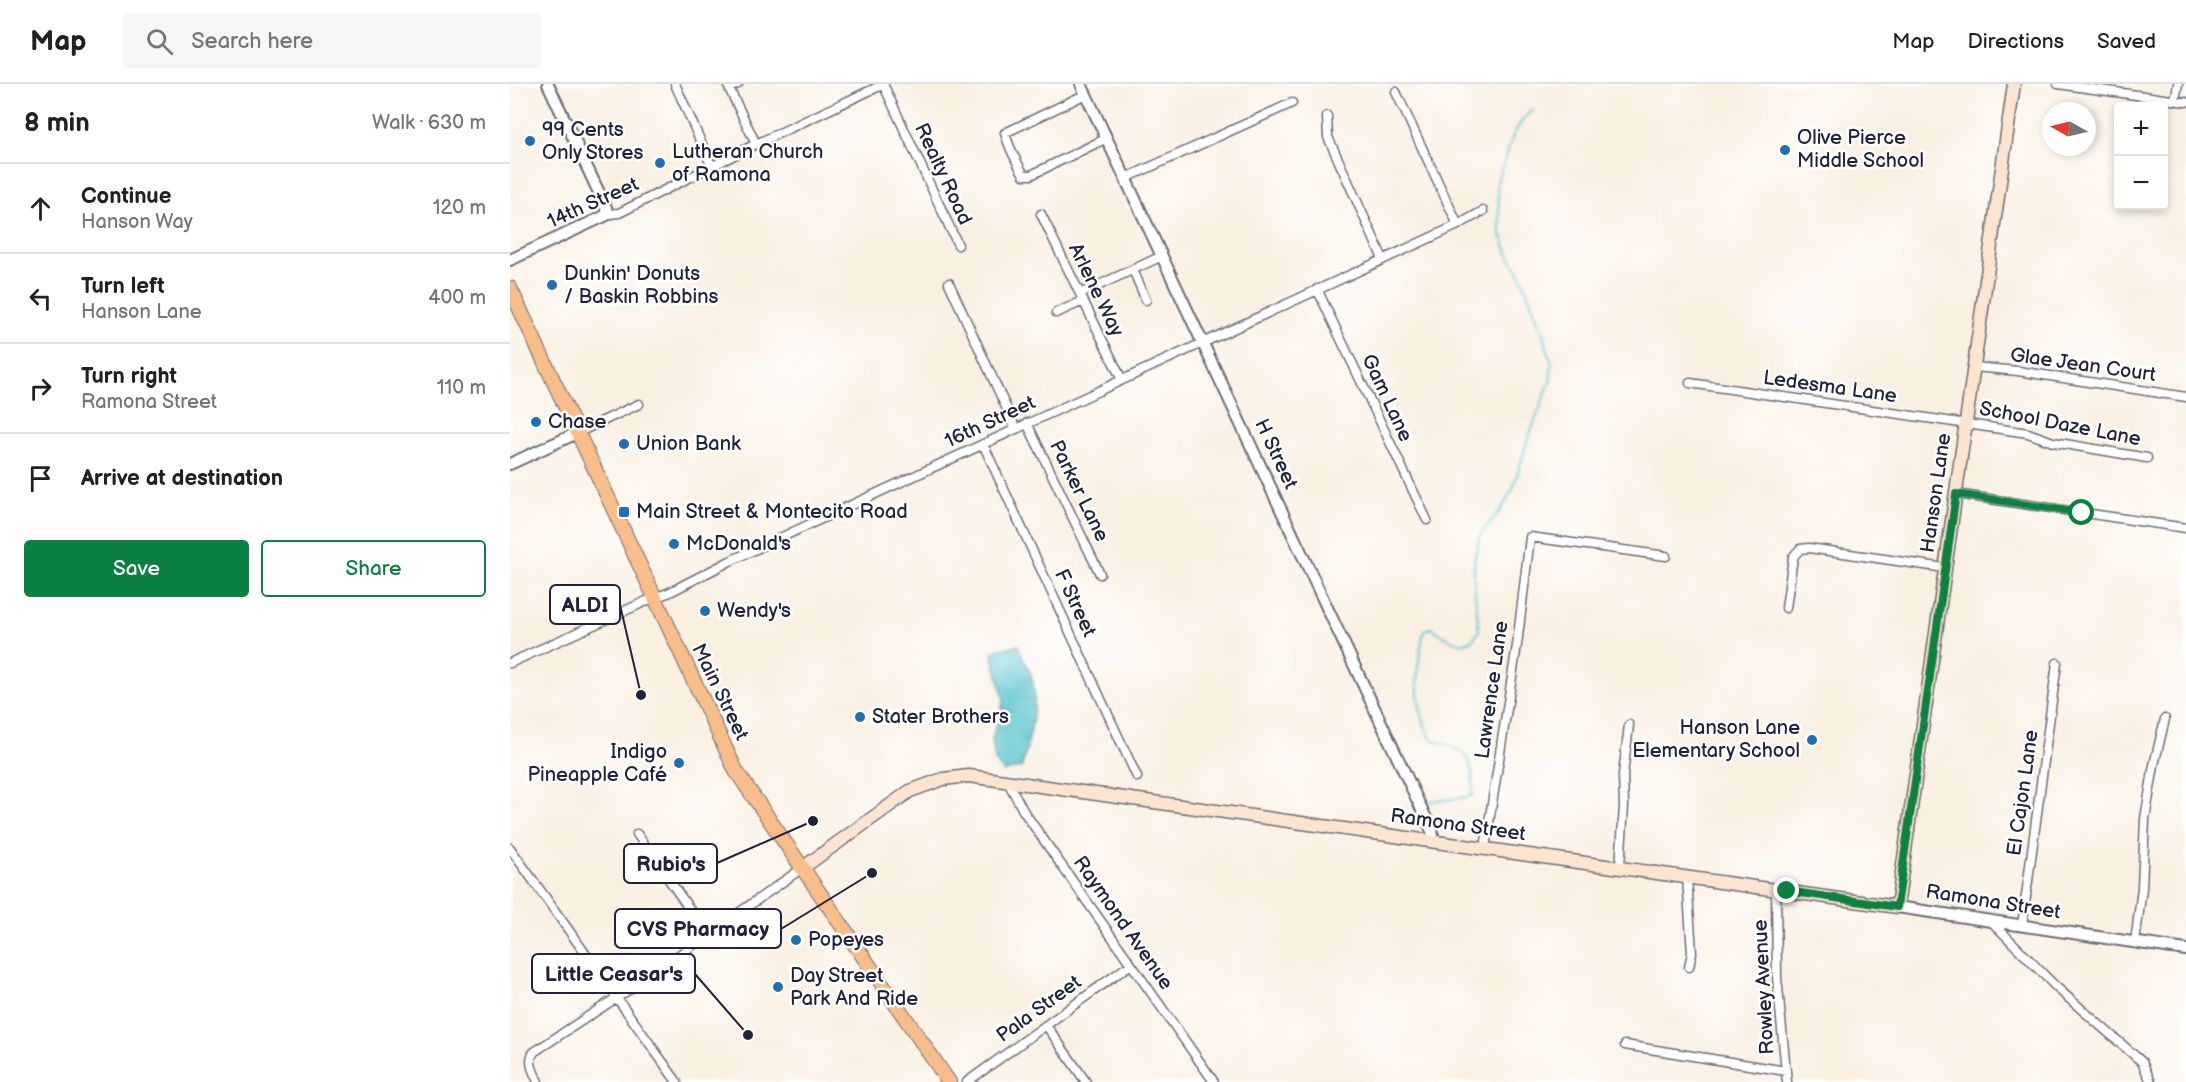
<!DOCTYPE html>
<meta charset="utf-8">
<style>
body{margin:0;font-family:"Balsamiq Sans",sans-serif;background:#f6f6f6;color:#202124}
.controls{position:absolute;right:18px;top:18px;display:grid;overflow:hidden;border-radius:6px;box-shadow:0 3px 9px #0003}
.controls button{width:54px;height:54px;display:grid;place-items:center;padding:0;border:0;border-bottom:2px solid #e0e0e0;background:#fff;color:#202124;font:30px sans-serif}
.compass{position:absolute;left:1532px;top:18px;width:54px;height:54px;border-radius:50%;background:#fff;box-shadow:0 3px 9px #0003;rotate:278deg}
.stop{position:absolute;width:18px;height:18px;margin:-14px;border:4px solid #0b8043;border-radius:50%;background:#fff}
.stop.end{background:#0b8043;border-color:#fff;box-shadow:0 2px 6px #0008}
.list{margin:0;padding:0;list-style:none}
h2{display:flex;justify-content:space-between;align-items:center;height:78px;margin:0;padding:0 24px;font-size:26px}
h2 small{font-size:20px;font-weight:400;color:#757577}
.list li{display:grid;grid-template-columns:39px 1fr auto;gap:18px;align-items:center;box-sizing:border-box;height:90px;padding:0 24px;border-top:2px solid #e0e0e0}
.list b{display:block;font-size:22px;white-space:nowrap}
.list p{margin:0;font-size:20px;white-space:nowrap;color:#757577}
.list em{font-size:20px;font-style:normal;color:#757577}
.actions{display:flex;gap:12px;padding:18px 24px}
.actions a{flex:1;padding:14px 0;border:2px solid #0b8043;border-radius:6px;text-align:center;font-size:21px;color:#0b8043}
.actions .main{background:#0b8043;color:#fff}
.icon{flex:none;width:33px;height:33px;fill:none;stroke:currentColor;stroke-width:2;stroke-linecap:round;stroke-linejoin:round}
.map{position:relative;flex:none;width:1676px;height:998px;overflow:hidden}
header{display:flex;align-items:center;gap:36px;box-sizing:border-box;height:84px;padding:0 30px;background:#fff;border-bottom:2px solid #e0e0e0}
header strong{font-size:28px}
nav{display:flex;gap:33px;margin-inline-start:auto;font-size:21px}
.search{width:420px;height:54px;background:#f6f6f6;display:flex;align-items:center;gap:15px;box-sizing:border-box;padding:0 21px;border-radius:6px;color:#757577;font-size:22px}
main{display:flex}
aside{flex:1;background:#fff}
.map>svg:first-child{display:block}
.water{fill:url(#water-ripples);stroke:#3b7284;stroke-width:1.5}
.lines{fill:none;stroke-linecap:round;stroke-linejoin:round}
.stream{stroke:#54c2cc;stroke-width:2}
.minor-casing{stroke:#6d6a75;stroke-width:11}
.tertiary-casing{stroke:#6d6a75;stroke-width:14}
.secondary-casing{stroke:#6d6a75;stroke-width:15}
.primary-casing{stroke:#6d6a75;stroke-width:16}
.minor{stroke:#fff;stroke-width:8}
.tertiary{stroke:#fff;stroke-width:10}
.secondary{stroke:#fce5d0;stroke-width:12}
.primary{stroke:#f8bd89;stroke-width:14}
.route{stroke:#0b8043;stroke-width:8}
.poi-dot{fill:#1f6fb2;stroke:#fff;stroke-width:2}
.labels{text-anchor:middle;dominant-baseline:central;stroke-width:5;stroke-linejoin:round;paint-order:stroke}
.poi-label{font-size:20px;fill:#22223b;stroke:#fff;text-anchor:start}
.street-label{font-size:20px;fill:#22223b;stroke:#fff}
.leader{fill:none;stroke:#22223b;stroke-width:2}
.callout-dot{fill:#22223b;stroke:#fff;stroke-width:2}
.callout{fill:#fff;stroke:#22223b;stroke-width:2}
.callout-label{font-size:21px;text-anchor:middle;font-weight:bold;fill:#22223b}
</style>
<header>
<strong>Map</strong>
<div class="search"><svg class="icon" aria-label="search" viewBox="0 0 24 24"><circle cx="10" cy="10" r="6"/><path d="M15 15l6 6"/></svg>Search here</div>
<nav><a>Map</a><a>Directions</a><a>Saved</a></nav>
</header>
<main>
<aside>
<h2>8 min<small>Walk · 630 m</small></h2>
<ul class="list">
<li><svg class="icon" aria-label="ahead" viewBox="0 0 24 24"><path d="M12 20V5M6 11l6-6 6 6"/></svg><div><b>Continue</b><p>Hanson Way</p></div><em>120 m</em></li>
<li><svg class="icon" aria-label="left" viewBox="0 0 24 24"><path d="M17 20v-9H6M10 6l-5 5 5 5"/></svg><div><b>Turn left</b><p>Hanson Lane</p></div><em>400 m</em></li>
<li><svg class="icon" aria-label="right" viewBox="0 0 24 24"><path d="M7 20v-9h11M14 6l5 5-5 5"/></svg><div><b>Turn right</b><p>Ramona Street</p></div><em>110 m</em></li>
<li><svg class="icon" aria-label="arrive" viewBox="0 0 24 24"><path d="M6 21V4h12l-3 4 3 4H6"/></svg><div><b>Arrive at destination</b></div></li>
</ul>
<div class="actions"><a class="main">Save</a><a>Share</a></div>
</aside>
<div class="map">
<svg width="1676" height="998" viewBox="0 0 1676 998">
<defs>
<pattern id="water-ripples" width="26" height="14" patternUnits="userSpaceOnUse" patternTransform="scale(1.5)"><rect width="26" height="14" fill="#54c2cc"/><path d="M2 4q2-2 4 0t4 0M15 11q2-2 4 0t4 0" fill="none" stroke="#49a6b0"/></pattern>
</defs>
<rect width="100%" height="100%" fill="#fff"/>
<filter id="ink" filterUnits="userSpaceOnUse"><feTurbulence type="fractalNoise" baseFrequency=".0167" numOctaves="2"/><feDisplacementMap in="SourceGraphic" scale="12" xChannelSelector="R" yChannelSelector="G"/><feConvolveMatrix kernelMatrix="1 2 1 2 8 2 1 2 1" color-interpolation-filters="sRGB"/></filter>
<filter id="wash" filterUnits="userSpaceOnUse"><feTurbulence type="fractalNoise" baseFrequency=".008" numOctaves="4" result="noise"/><feDisplacementMap in="SourceGraphic" scale="24" xChannelSelector="R" yChannelSelector="G"/><feGaussianBlur stdDeviation="1.35" result="paint"/><feColorMatrix in="noise" values="0 0 0 0 0 0 0 0 0 0 0 0 0 0 0 0 0 1.4 0 .05"/><feComposite in="paint" operator="in"/></filter>
<g filter="url(#wash)">
<rect width="100%" height="100%" fill="#f9f0e2"/>
<path class="water" d="M508,561C512,571 517,581 521,591C530,618 519,656 512,683L494,688L485,677L482,655L494,616L482,569L487,566Z"/>
<g class="lines">
<path class="stream" d="M917,718C931,715 950,716 963,711C963,670 958,668 921,655C902,617 906,586 914,546L922,544C930,550 948,563 958,558C963,556 966,551 969,547L964,498V476L971,450L992,424L1003,405L1017,358L1040,298L1042,280L1033,250L1011,192L998,169L991,150L987,98L1004,49L1014,34L1023,26"/>
</g>
</g>
<g filter="url(#ink)">
<g class="lines">
<g class="minor-casing">
<path id="minor" d="M165,0L202,83
M217,0L246,60
M373,0L448,161
M1548,0L1676,18
M219,4L228,0
M886,8L948,141
M576,10L495,49C499,64 506,77 514,91H521L597,54
M1665,16L1668,0
M817,32L818,53L873,175
M616,94L782,19
M99,130L109,129L246,60L374,0
M531,130L612,296
M623,186L636,216
M439,199L506,345
M807,205L917,436
M570,210L652,172
M546,229L573,217
M1464,283L1508,287L1676,313
M1180,299L1518,349L1543,358L1637,374
M517,339L590,490
M67,349L129,320
M473,360L627,693
M1446,410L1676,444
M1276,524L1283,473L1290,465L1299,464L1435,484
M0,579L143,514L158,509L220,477L948,141L973,127
M498,698L514,728L704,998
M127,750L197,850
M0,764L167,998
M975,764L1007,561L1020,453L1156,472
M1110,783L1114,722L1113,691L1119,641
M1177,793L1182,869L1179,883
M1266,806L1267,893L1277,998
M1482,838L1546,903L1632,978L1641,998
M1512,842L1547,579
M1625,859L1632,804L1635,735L1644,681L1655,635
M536,941L576,998
M1115,961L1276,987
M28,998C24,988 17,978 24,968L129,899L291,785
M457,998L621,880"/>
</g>
<g class="tertiary-casing">
<path id="tertiary" d="M571,0L922,747L924,757
M0,176L99,130L38,0
M0,380L67,349
M1387,823L1676,866"/>
</g>
<g class="secondary-casing">
<path id="secondary" d="M291,785L400,707L433,695L459,692L1387,823L1504,0"/>
</g>
<g class="primary-casing">
<path id="primary" d="M0,204L226,687L439,998"/>
</g>
<use href="#minor" class="minor"/>
<use href="#tertiary" class="tertiary"/>
<use href="#secondary" class="secondary"/>
<use href="#primary" class="primary"/>
</g>
</g>
<g class="lines" filter="url(#ink)">
<path class="route" d="M1277,807L1387,823L1446,410L1572,429"/>
</g>
<g class="poi-dot">
<circle cx="20" cy="57" r="6"/>
<circle cx="1275" cy="66" r="6"/>
<circle cx="150" cy="79" r="6"/>
<circle cx="42" cy="201" r="6"/>
<circle cx="26" cy="338" r="6"/>
<circle cx="114" cy="360" r="6"/>
<rect x="108" y="422" width="12" height="12" rx="3"/>
<circle cx="164" cy="460" r="6"/>
<circle cx="195" cy="527" r="6"/>
<circle cx="350" cy="633" r="6"/>
<circle cx="1302" cy="656" r="6"/>
<circle cx="169" cy="679" r="6"/>
<circle cx="286" cy="856" r="6"/>
<circle cx="268" cy="903" r="6"/>
</g>
<g class="labels">
<g class="poi-label">
<text x="32" y="46">99 Cents<tspan x="32" dy="23">Only Stores</tspan></text>
<text x="1287" y="54">Olive Pierce<tspan x="1287" dy="23">Middle School</tspan></text>
<text x="162" y="68">Lutheran Church<tspan x="162" dy="23">of Ramona</tspan></text>
<text x="54" y="190">Dunkin' Donuts<tspan x="54" dy="23">/ Baskin Robbins</tspan></text>
<text x="38" y="338">Chase</text>
<text x="126" y="360">Union Bank</text>
<text x="126" y="428">Main Street &amp; Montecito Road</text>
<text x="176" y="460">McDonald's</text>
<text x="207" y="527">Wendy's</text>
<text x="362" y="633">Stater Brothers</text>
<text x="1290" y="644" text-anchor="end">Hanson Lane<tspan x="1290" dy="23">Elementary School</tspan></text>
<text x="157" y="668" text-anchor="end">Indigo<tspan x="157" dy="23">Pineapple Café</tspan></text>
<text x="298" y="856">Popeyes</text>
<text x="280" y="892">Day Street<tspan x="280" dy="23">Park And Ride</tspan></text>
</g>
<g class="street-label">
<text transform="translate(433 90) rotate(65)">Realty Road</text>
<text transform="translate(83 119) rotate(-24)">14th Street</text>
<text transform="translate(586 206) rotate(64)">Arlene Way</text>
<text transform="translate(1573 281) rotate(8)">Glae Jean Court</text>
<text transform="translate(1320 303) rotate(8)">Ledesma Lane</text>
<text transform="translate(877 314) rotate(65)">Gam Lane</text>
<text transform="translate(480 338) rotate(-25)">16th Street</text>
<text transform="translate(1550 340) rotate(11)">School Daze Lane</text>
<text transform="translate(766 370) rotate(65)">H Street</text>
<text transform="translate(569 407) rotate(64)">Parker Lane</text>
<text transform="translate(1426 409) rotate(-82)">Hanson Lane</text>
<text transform="translate(565 519) rotate(65)">F Street</text>
<text transform="translate(982 606) rotate(-82)">Lawrence Lane</text>
<text transform="translate(210 608) rotate(64)">Main Street</text>
<text transform="translate(1513 709) rotate(-82)">El Cajon Lane</text>
<text transform="translate(948 741) rotate(8)">Ramona Street</text>
<text transform="translate(1483 818) rotate(9)">Ramona Street</text>
<text transform="translate(613 839) rotate(55)">Raymond Avenue</text>
<text transform="translate(1254 903) rotate(-93)">Rowley Avenue</text>
<text transform="translate(529 925) rotate(-36)">Pala Street</text>
</g>
</g>
<path class="leader" d="M131 611L110 521M303 737L207 779M362 789L271 845M238 951L185 890"/>
<g class="callout-dot">
<circle cx="131" cy="611" r="6"/>
<circle cx="303" cy="737" r="6"/>
<circle cx="362" cy="789" r="6"/>
<circle cx="238" cy="951" r="6"/>
</g>
<g class="callout">
<rect x="40" y="501" width="70" height="39" rx="6"/>
<rect x="114" y="760" width="93" height="39" rx="6"/>
<rect x="105" y="825" width="166" height="39" rx="6"/>
<rect x="22" y="870" width="163" height="39" rx="6"/>
</g>
<g class="callout-label">
<text x="75" y="528">ALDI</text>
<text x="161" y="787">Rubio's</text>
<text x="188" y="852">CVS Pharmacy</text>
<text x="104" y="897">Little Ceasar's</text>
</g>
</svg>
<div class="controls">
<button>+</button>
<button>−</button>
</div>
<svg class="compass" viewBox="-18 -18 36 36"><path d="M0-13l5 13h-10z" fill="#e53935"/><path d="M0 13l5-13h-10z" fill="#757577"/></svg>
<div class="stop" style="left:1572px;top:429px"></div>
<div class="stop end" style="left:1277px;top:807px"></div>
</div>
</main>
